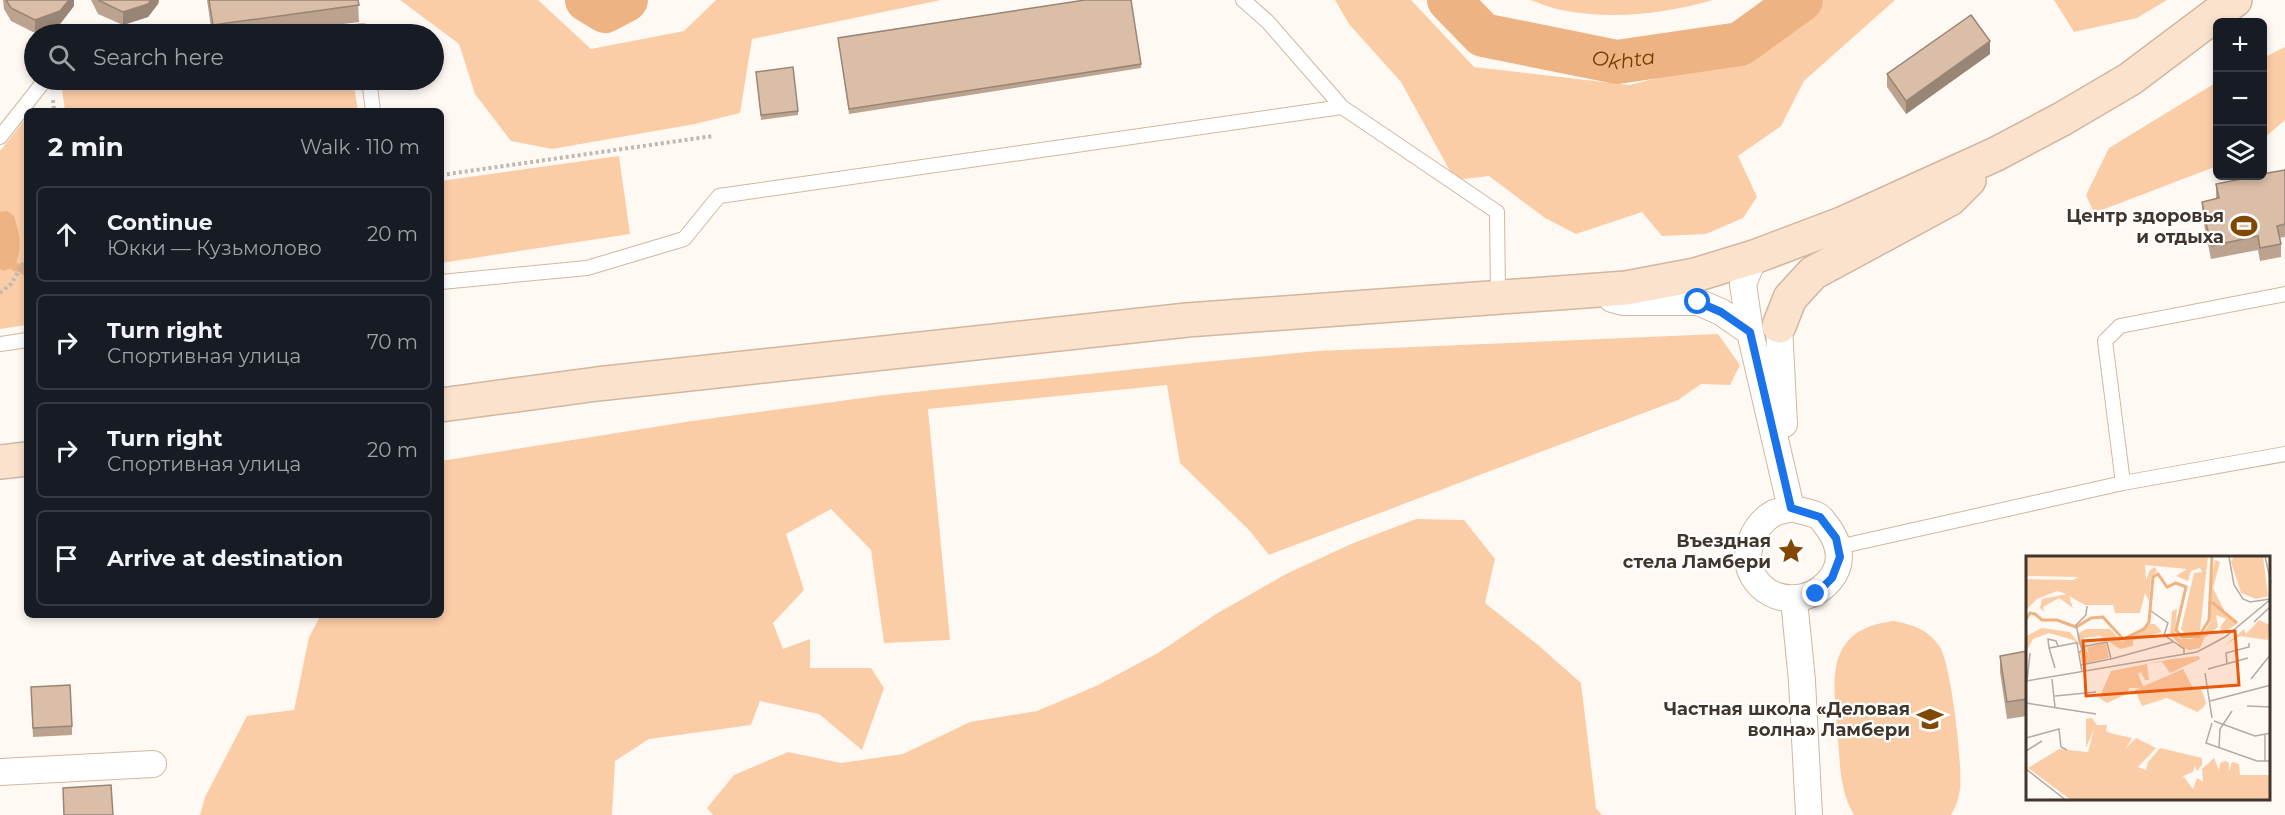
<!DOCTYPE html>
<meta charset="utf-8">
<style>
body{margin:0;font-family:Montserrat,sans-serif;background:#20242c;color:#f1f3f6}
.controls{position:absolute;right:18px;top:18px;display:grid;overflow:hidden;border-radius:9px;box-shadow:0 3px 9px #0003}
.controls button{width:54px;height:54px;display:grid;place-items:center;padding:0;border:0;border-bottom:2px solid #363941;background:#171b24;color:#f1f3f6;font:30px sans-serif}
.stop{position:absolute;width:18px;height:18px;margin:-14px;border:4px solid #1a73e8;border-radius:50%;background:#fff}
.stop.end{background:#1a73e8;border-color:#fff;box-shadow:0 2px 6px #0008}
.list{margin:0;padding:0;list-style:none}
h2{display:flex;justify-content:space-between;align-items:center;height:78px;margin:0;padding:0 24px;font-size:26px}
h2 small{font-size:20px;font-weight:400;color:#9ea1a6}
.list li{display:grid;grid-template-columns:39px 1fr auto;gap:18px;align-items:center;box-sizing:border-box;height:96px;margin:0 12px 12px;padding:0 12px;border:2px solid #363941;border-radius:9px}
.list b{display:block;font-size:22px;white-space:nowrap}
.list p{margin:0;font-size:20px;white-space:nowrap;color:#9ea1a6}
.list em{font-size:20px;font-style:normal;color:#9ea1a6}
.icon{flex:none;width:33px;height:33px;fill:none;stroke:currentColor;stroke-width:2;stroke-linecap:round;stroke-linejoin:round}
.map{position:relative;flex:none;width:2285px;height:815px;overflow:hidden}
.search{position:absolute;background:#171b24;box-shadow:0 3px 9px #0003;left:24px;top:24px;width:420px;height:66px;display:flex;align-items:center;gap:15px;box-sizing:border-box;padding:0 21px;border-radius:33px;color:#9ea1a6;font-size:22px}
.panel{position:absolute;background:#171b24;box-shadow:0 3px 9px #0003;left:24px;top:108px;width:420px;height:510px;border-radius:9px}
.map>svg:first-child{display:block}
.green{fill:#fbcda7}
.water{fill:#edb382}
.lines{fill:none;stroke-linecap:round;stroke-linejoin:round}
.stream{stroke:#edb382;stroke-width:8}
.river{stroke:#edb382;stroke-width:44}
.service-casing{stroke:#d2b69f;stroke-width:16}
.minor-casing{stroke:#d2b69f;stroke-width:28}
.secondary-casing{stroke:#d2b69f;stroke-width:36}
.path{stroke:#c0b8b1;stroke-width:4;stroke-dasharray:3 3;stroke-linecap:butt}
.service{stroke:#fff;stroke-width:14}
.minor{stroke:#fff;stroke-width:26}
.secondary{stroke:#fae2cd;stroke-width:33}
.wall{fill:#bca390}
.shaded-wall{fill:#998575}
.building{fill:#dbbea7;stroke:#998575;stroke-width:1.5}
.route{stroke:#1a73e8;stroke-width:8}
.labels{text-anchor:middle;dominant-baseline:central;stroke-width:4.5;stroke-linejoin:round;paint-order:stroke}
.poi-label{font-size:18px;font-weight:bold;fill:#41362c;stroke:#fff;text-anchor:end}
.water-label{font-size:20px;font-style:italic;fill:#723e00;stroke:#fff}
.inset-river{fill:none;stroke:#edb382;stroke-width:3}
.inset-road{fill:none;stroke:#b3aba4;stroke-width:1.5}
.view{fill:#e8590c;fill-opacity:0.15;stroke:#e8590c;stroke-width:3}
.inset-edge{fill:none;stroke:#41362c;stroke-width:3}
</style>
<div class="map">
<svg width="2285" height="815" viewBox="0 0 2285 815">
<rect width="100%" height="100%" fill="#fff9f4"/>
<path class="green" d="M400,0H538L591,49L684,31L716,0H941L752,39L740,113L695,124L552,149L511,141L475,94L459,44Z
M1335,0H1411L1474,67L1629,85L1745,57L1819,5L1822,0H1895L1804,81L1781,126L1738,156L1757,197L1743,218L1706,234L1662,236L1642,212L1576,234L1545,218L1489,176L1455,180L1401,82L1349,24Z
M1530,0H1713C1664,14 1611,20 1561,10C1550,8 1540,3 1530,0Z
M2054,0H2167L2137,18L2074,32Z
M2285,47V120L2263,139V58Z
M68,80H353L358,111H65L61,81Z
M2217,82V166L2094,213L2086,195L2109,148Z
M27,117V325L0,329V151Z
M619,156L630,234L441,263V181Z
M1718,334L1740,365L1730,385L1701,384L1678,400L1269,555L1249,530L1180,463L1167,385L928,409L950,640L884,643L871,550L831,509L786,534L804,590L773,623L783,649L810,639V668H871L884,688L862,750L819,714L760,701L751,725L649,739L615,761L612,815H200L205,797L247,716L294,710L309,637L321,615H441V461L692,421L885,395L1193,363L1318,351Z
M1416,519L1464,520L1495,559L1485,603L1538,645L1581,683L1596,808L1602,815H713L707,808L734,775L788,752L841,763L903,754L970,722L1037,711L1096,686L1158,653L1216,614L1286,574L1351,544Z
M1893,621C1912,624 1929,630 1940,647C1951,664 1963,767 1960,789C1959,798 1956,807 1951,815H1854C1840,792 1840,765 1838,739C1834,684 1821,630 1893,621Z"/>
<path class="water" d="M7,211L14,216C20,236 22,247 15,267L3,271L0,269V212Z"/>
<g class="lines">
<path class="stream" d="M15,267L20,268L26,272"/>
<g class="river">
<path d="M587,0L605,11L626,0"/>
<path id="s1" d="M1449,0L1483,35L1617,62L1740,44L1801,0"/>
</g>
<g class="service-casing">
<path id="service" d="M1243,0L1268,22L1342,107L1497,212L1498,297
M339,34L363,31V34
M369,80L373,111
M0,137L45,80
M441,282L587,268L684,239L719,196L1342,107
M0,344L27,340
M2123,483L2105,341L2120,326L2285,294
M1838,547L2123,483L2285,454"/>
</g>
<g class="minor-casing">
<path id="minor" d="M1754,257L1743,284L1750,332L1791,508
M1612,299L1623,302H1698L1721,312L1750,332
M1779,326L1784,424
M1791,508C1800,511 1810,512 1818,516C1822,518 1824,523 1827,526C1839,542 1845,562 1830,580C1810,604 1771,606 1753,576C1741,554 1753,525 1774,513C1779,511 1786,510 1791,508Z
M1794,600L1802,681L1809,815
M0,772L153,764"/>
</g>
<g class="secondary-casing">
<path id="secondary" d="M1779,326L1790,298L1813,273L1950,199L1969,180
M441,405L597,384L1187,320L1626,288L1695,275L1754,257L1844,223L1996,154L2062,119L2130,79L2235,0
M0,462L27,459"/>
</g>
<path class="path" d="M53,100L54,111
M441,175L713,136
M0,293L11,284L27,257"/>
<use href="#service" class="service"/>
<use href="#minor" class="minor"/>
<use href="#secondary" class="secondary"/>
</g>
<path class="wall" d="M3,0H74V6L60,24L35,33L11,21L4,9Z
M91,0H159L158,4L148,17L123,25L98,14Z
M207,0H358L359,22L266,34H212Z
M838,38L1141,64V68L849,114Z
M1990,54L1906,114L1887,87V74Z
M756,72L798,111V115L761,120Z
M2285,170V237L2279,238L2281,244V257L2260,261L2258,250L2211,259L2202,215V202L2216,198V184Z
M2027,651V716L2007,719L2000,672V656Z
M31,696L72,726V735L33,737Z"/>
<path class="shaded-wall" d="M69,0H74V6L60,24L35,33V20Z
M151,0H159L158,4L148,17L123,25V12Z
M1990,41V54L1906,114V101Z"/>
<path class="building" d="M6,0H69L60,11L35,20L11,8Z
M98,0H151L148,4L123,12Z
M209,0H358L359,5L213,25Z
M1085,0H1131L1141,64L849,109L838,38Z
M1971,15L1990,41L1906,101L1887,74Z
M793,67L798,111L761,115L756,72Z
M2285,170V224L2277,226L2281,244L2260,248L2258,236L2211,246L2202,202L2219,198L2216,184L2256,176H2262V174Z
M2027,651V699L2007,702L2000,656Z
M70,685L72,726L33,728L31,687Z
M111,785L113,815H64L63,788Z"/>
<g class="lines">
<path class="route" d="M1698,302L1721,312L1750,332L1791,508L1820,517L1836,538L1840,557L1832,578L1816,594"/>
</g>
<defs>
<g id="stadium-bare" transform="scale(2.07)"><path d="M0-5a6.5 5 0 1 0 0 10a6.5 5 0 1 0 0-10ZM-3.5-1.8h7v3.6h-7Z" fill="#824700" stroke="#fff" stroke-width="2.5" paint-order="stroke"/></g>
<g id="sight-bare" transform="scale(2.07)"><path d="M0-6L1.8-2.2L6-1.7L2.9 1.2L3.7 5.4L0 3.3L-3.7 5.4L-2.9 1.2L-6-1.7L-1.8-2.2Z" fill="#824700" stroke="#fff" stroke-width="2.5" paint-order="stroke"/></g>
<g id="school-bare" transform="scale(2.07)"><path d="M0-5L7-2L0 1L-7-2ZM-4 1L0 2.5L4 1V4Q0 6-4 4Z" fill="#824700" stroke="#fff" stroke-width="2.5" paint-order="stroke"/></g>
</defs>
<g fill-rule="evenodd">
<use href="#stadium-bare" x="2244" y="226"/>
<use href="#sight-bare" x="1791" y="551"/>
<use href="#school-bare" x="1930" y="719"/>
</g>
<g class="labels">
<g class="poi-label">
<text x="2224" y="216">Центр здоровья<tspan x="2224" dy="21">и отдыха</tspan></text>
<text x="1771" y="541">Въездная<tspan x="1771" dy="21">стела Ламбери</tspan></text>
<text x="1910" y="709">Частная школа «Деловая<tspan x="1910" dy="21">волна» Ламбери</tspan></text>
</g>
<g class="water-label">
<text stroke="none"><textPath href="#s1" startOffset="192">Okhta</textPath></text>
</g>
</g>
<g transform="translate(2026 556)">
<rect width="244" height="244" fill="#fff9f4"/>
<path d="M0,0H182L174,75L161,79L155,73L168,17L176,16L174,12L165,15L162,25L150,20L161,13L119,9L120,24L124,14L129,11L131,15L125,21L123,45L119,37L114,57H89L87,49H59L43,40L47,52L33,42L17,51L18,56L14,52L16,43L41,38L31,35L11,43L0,54V23L47,24L52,21L0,20ZM208,0H237L242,40L230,43L215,37L205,6ZM189,4L194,6L187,32L199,56L211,68L196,78L194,71L200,63L190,59L192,71L178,82L174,92L163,94L155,91L144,77L146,55L151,53L149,77L155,83H166L178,77L184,66L183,35ZM233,64L244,69L242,84L213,80L198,90L218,73L220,78ZM122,68H129L136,76L107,84V90L94,93L74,80L58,82L57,92L47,84L23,77L7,83L0,96V80L16,72L44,76L52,86L51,78L60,73H84L96,86ZM80,87L83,102L56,108L54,97L60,92L64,104L61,91ZM173,100L174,103L144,117L136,106L121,108L123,124H119L115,116L112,118L118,132H103L101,138L81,147L73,142L85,115L146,103ZM157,113L167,132H174L177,137L180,147L177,152L171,156L141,142L116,150L109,134ZM66,162L71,169H81L80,175L84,177L106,182L99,193L110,182L130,192L112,211L120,214L122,206L134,192L176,202V209L171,215L169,210L167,216L157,220L167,233L171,222L177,226L176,213L188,202L193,214L194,207L199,205L203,207V215L206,206L213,208L214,219H244V244H45L2,212L33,193L62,196L68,173L60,192V163Z" fill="#fbcda7"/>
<path class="inset-river" d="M182,48L187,47L211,67M0,63L4,57L9,58L16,64H31L50,71L65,62L77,61L97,83L118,73L123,66L127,21L132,18L141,31L150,27L160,31L150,74L156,81L173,80L183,64L186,0"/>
<path class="inset-road" d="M239,0L245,27M203,1L208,29L217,43L224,46L244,43M125,55L142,67L138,79L158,93V98M228,66L245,50M32,90L30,85L22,83L23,92L49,87H51L56,116M23,92L29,112M56,95L50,69L60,59L61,50M53,97L60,90L81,86L85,103L55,109M85,103L147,86M201,108L200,97L223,91V87M182,113L222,102M179,117L186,162M26,123L29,151M225,123L245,98M0,125L171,96L199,81L245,43M1,125L4,97M29,140L70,136M184,145L245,129M0,147L70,158M221,150L245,151M188,165L229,180L245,177M186,167L180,187L231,205H245M0,182L33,173L35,191L41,194M193,192L194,173L206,155M0,195L16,185M239,205V179M0,213L41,245"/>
<path class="view" d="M209,75L213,129L60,140L57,85Z"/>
<rect width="244" height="244" class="inset-edge"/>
</g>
</svg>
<div class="controls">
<button>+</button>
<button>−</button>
<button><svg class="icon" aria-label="layers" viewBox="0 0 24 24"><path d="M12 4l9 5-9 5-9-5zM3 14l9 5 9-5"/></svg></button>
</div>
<div class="stop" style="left:1698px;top:302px"></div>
<div class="stop end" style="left:1816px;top:594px"></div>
<div class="search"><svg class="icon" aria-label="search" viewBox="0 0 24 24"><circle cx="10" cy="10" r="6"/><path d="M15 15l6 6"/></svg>Search here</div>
<section class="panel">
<h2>2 min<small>Walk · 110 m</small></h2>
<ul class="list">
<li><svg class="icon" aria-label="ahead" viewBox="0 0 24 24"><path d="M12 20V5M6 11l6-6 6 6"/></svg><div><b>Continue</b><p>Юкки — Кузьмолово</p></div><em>20 m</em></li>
<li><svg class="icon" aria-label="right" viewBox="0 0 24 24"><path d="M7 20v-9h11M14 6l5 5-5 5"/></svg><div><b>Turn right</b><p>Спортивная улица</p></div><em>70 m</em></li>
<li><svg class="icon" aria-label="right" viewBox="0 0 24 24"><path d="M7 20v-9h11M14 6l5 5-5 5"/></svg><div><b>Turn right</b><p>Спортивная улица</p></div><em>20 m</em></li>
<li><svg class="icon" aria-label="arrive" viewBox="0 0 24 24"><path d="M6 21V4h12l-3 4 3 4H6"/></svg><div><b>Arrive at destination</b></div></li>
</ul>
</section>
</div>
